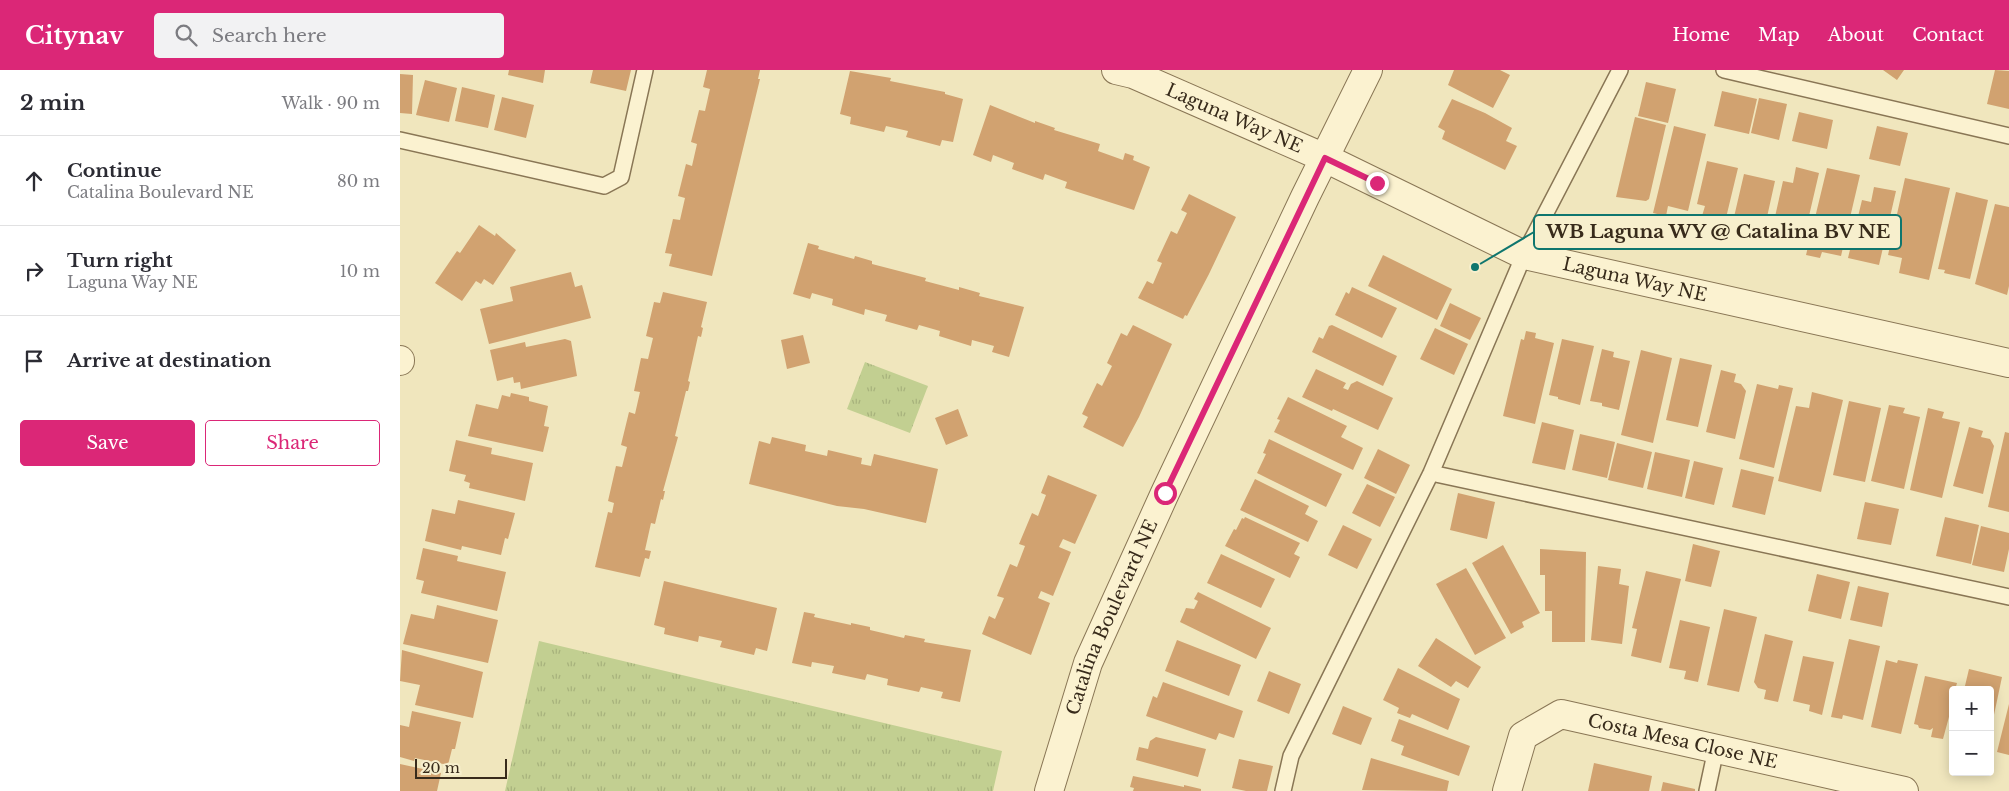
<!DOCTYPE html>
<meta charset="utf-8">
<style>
body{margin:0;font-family:"Libre Baskerville",serif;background:#f2f2f3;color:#2b2b33}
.controls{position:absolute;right:15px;bottom:15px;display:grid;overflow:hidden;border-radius:5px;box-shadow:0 2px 12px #0003}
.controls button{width:45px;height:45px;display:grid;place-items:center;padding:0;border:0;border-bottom:1px solid #e1e1e2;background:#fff;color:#2b2b33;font:25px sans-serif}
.scale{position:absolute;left:15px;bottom:12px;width:92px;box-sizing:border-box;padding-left:5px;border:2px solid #382b1b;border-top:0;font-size:14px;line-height:18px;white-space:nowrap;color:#382b1b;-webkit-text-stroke:4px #f7efcd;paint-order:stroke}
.stop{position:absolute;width:15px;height:15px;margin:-11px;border:4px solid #db2777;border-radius:50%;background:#fff}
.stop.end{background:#db2777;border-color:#fff;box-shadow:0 1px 5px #0008}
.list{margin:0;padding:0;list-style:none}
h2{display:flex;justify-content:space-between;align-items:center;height:65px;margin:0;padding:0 20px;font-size:21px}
h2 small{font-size:16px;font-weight:400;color:#7c7c81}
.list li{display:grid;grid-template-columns:32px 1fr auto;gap:15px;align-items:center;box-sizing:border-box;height:90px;padding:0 20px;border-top:1px solid #e1e1e2}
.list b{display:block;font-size:19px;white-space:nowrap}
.list p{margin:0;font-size:16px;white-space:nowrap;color:#7c7c81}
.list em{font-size:16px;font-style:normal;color:#7c7c81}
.actions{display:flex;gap:10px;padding:15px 20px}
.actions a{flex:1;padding:11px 0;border:1px solid #db2777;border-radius:5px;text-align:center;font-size:18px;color:#db2777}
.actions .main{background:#db2777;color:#fff}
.icon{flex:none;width:28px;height:28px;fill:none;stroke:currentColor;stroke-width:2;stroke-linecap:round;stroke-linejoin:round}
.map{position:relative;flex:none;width:1609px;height:721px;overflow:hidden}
header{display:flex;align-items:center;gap:30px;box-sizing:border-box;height:70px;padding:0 25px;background:#db2777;color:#fff}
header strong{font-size:24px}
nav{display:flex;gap:28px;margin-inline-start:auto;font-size:18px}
.search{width:350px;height:45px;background:#f2f2f3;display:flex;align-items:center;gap:12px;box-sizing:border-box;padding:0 18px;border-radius:5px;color:#7c7c81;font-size:19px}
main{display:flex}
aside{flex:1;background:#fff}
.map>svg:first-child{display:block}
.park{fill:url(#park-tufts)}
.building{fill:#d1a270}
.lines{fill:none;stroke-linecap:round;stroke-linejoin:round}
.service-casing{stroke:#897655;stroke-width:18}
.minor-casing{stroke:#897655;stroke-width:30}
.tertiary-casing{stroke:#897655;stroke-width:30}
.service{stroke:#fbf2d0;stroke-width:15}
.minor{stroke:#fbf2d0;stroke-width:28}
.tertiary{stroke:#fbf2d0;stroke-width:28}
.route{stroke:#db2777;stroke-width:6}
.labels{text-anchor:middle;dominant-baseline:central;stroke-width:4;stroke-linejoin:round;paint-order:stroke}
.street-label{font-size:18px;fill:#382b1b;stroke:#f7efcd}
.leader{fill:none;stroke:#0f766e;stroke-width:2}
.callout-dot{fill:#0f766e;stroke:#f7efcd;stroke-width:2}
.callout{fill:#f7efcd;stroke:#0f766e;stroke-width:2}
.callout-label{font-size:19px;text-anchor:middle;font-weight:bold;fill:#382b1b}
</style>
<header>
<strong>Citynav</strong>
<div class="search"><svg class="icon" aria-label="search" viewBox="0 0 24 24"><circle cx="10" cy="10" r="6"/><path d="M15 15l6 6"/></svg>Search here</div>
<nav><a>Home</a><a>Map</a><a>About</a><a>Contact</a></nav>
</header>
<main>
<aside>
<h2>2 min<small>Walk · 90 m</small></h2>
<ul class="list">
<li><svg class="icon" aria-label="ahead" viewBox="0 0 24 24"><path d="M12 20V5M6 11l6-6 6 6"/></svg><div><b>Continue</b><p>Catalina Boulevard NE</p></div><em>80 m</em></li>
<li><svg class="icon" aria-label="right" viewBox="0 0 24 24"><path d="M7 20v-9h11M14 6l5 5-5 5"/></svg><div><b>Turn right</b><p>Laguna Way NE</p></div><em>10 m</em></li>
<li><svg class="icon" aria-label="arrive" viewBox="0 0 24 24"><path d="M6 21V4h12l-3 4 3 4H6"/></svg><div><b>Arrive at destination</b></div></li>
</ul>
<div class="actions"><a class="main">Save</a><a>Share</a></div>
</aside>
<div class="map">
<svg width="1609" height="721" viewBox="0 0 1609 721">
<defs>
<pattern id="park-tufts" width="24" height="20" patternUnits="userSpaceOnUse" patternTransform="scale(1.25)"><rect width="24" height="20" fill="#c2cf91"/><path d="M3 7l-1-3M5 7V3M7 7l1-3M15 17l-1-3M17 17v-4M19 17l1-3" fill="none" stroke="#a7b27c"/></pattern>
</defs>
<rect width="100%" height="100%" fill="#f0e6bd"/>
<path class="park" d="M465,292L528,316L510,363L447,339Z
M139,571L602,681L593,721H105Z"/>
<path class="building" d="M109,0H145L143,13L108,5Z
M193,0H231L226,21L190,13Z
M307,0H360L358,9H360L312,206L269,196L272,184L265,183L273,149L280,150L285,128L278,126L286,94L292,96L297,74L291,72L299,40L305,41L310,19L303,17Z
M1054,0H1100L1110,5L1093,38L1048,15Z
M1483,0H1504L1497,10Z
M1595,0L1609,1V39L1587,34Z
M450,1L491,8L490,11L545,22V24L563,29L553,72L542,70L540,76L506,67L508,61L486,56L484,62L450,54L451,47L440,44Z
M0,4L13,5L12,44L0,43Z
M25,10L57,18L49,52L16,45Z
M1246,12L1276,19L1268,53L1238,46Z
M62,17L95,25L88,58L55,51Z
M1322,21L1357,29L1349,64L1314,56Z
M102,27L134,35L126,68L94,60Z
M1359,28L1387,34L1379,70L1351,63Z
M1052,29L1085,43L1112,58L1106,71L1117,76L1105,100L1042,69L1045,61L1038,57Z
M590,35L635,53V51L655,58L654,60L700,74L698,81L723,90L725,83L734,86L733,90L750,97L734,140L665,118L667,112L645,104L643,110L612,99L614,93L593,85L591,92L573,85Z
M1399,42L1433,50L1427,79L1392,71Z
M1235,47L1266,55L1249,129L1246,131L1216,127Z
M1274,56L1306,64L1288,141L1268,136L1266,146L1253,143Z
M1477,56L1508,63L1500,96L1469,89Z
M1307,91L1338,98L1325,152L1302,146L1305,136L1297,134Z
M1396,97L1419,103L1402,176L1370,169L1383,111L1393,113Z
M1427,98L1460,105L1441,186L1422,182L1420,188L1406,185Z
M1344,104L1375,111L1363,165L1340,160L1343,149L1334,147Z
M1505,108L1550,118L1529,210L1499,203L1502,188L1488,185Z
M1474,117L1496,121L1479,195L1448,188L1462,130L1471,132Z
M1556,122L1588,130L1570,209L1544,203L1545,200L1538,199Z
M789,124L836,147L809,204L787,246L785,245L783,249L738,228L747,211L753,214L762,193L757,191L771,161L777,164L787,143L781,140Z
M1595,134L1609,137V216L1607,225L1575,214Z
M79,155L95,166L96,163L116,180L93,215L84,209L81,214L76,211L62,231L35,213L57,181L60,183Z
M408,173L419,176L418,179L454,189L455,186L472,191V194L526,208L525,211L559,220V217L580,223L579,226L624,237L609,287L592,282L594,276L572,270L571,276L539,266L540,261L519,255L517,260L485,251L487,245L465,239L464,245L432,235L433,229L412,223L410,229L393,224Z
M983,185L1052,219L1037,250L968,216Z
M171,202L175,217L182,215L191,248L89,274L80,239L113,231L110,217Z
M952,217L997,238L982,268L935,245L946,222L949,224Z
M263,222L307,232L301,257L303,258L301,267L298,266L288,311L290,312L288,321H286L275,366L278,367L263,421H265L263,430L261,429L255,454L251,453L245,480L251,481L249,489L245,488L240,507L195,497L208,442L212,443L214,433L208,431L216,396L222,397L227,377L221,375L229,342L235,344L240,322L234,321L241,288L248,289L253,268L246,266L254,232L260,233Z
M1050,233L1081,248L1070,270L1040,256Z
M733,255L772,274L739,347L723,377L683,357L688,347L682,344L697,313L702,316L712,296L707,293L721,263L727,266Z
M932,255L997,286L983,316L912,282L919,267L923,269L929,256Z
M1035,258L1068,274L1054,305L1020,289Z
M1126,261L1136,263L1135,268L1154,273L1135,354L1103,346L1121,269L1124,270Z
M403,265L410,293L387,299L381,270Z
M165,269L171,271L177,306L121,319L120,312L114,313L113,307L97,311L90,280L125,272L126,277Z
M1162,269L1194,276L1180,335L1158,329V327L1149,325Z
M1202,279L1214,282L1213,287L1230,291L1219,340L1202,336V333L1190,331Z
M1241,280L1272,288L1253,373L1221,365Z
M1280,288L1312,295L1298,357L1266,350Z
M916,299L946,313L943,318L948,320L951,314L957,311L993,328L978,360L933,339L932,341L902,327Z
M1321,300L1336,304L1334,312L1341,314L1346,321L1335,369L1306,362Z
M1357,314L1378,319L1379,315L1393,318L1374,398L1339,389Z
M1412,322L1443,330L1421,422L1378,411L1396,336L1409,338Z
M111,323L129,327V331L148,336L144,356L149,357L143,382L68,366L76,334L98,339L102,325L110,327Z
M888,327L947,356L941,367L963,378L953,400L874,362L880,350L877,349Z
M1449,331L1481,338L1465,412L1433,405Z
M1489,335L1505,338L1503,343L1520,347L1504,419L1471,411Z
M1528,338L1544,342L1542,348L1560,352L1542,428L1510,420Z
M558,339L568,366L546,375L535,348Z
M1142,352L1174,360L1165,400L1132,393Z
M1569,357L1583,361L1581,367L1590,369L1594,376L1583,424L1553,416Z
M1605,362L1609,363V442L1588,437Z
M1180,364L1215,372L1207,408L1172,400Z
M372,367L406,375L405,381L427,386L428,380L462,388L461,394L471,396L474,384L538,399L526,453L464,439L437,436L349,414L359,371L370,374Z
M869,369L942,404L926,437L857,403L866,384L863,383Z
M56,370L92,378L91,384L133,393L125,431L69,418L70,413L64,411L66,405L49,401Z
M1217,373L1252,382L1243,418L1208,410Z
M978,379L1010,395L996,424L964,408Z
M1255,382L1290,390L1282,427L1247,419Z
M1294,391L1323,398L1314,435L1285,428Z
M1341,399L1374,407L1365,445L1332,437Z
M648,405L697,425L675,474L663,469L659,477L671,482L653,526L641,521L638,528L650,533L631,585L582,564L589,546L595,549L604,528L597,526L610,494L617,497L625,476L619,474L632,443L638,446L646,425L641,423Z
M855,409L909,436L905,444L918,451L908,472L840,440Z
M967,414L995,427L980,457L952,443Z
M1058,423L1095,432L1087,469L1050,460Z
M58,430L115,443L108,469L105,468L101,485L62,476L61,480L25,471L32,439L55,444Z
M1465,432L1499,439L1491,475L1457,469Z
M845,447L900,473L894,484L900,487L890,508L825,476L834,459L836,460L842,448L844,449Z
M1545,447L1579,455L1571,494L1536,486Z
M943,455L972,469L957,499L928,485Z
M1581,456L1609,463V479L1604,502L1572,495Z
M1293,474L1320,481L1311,517L1285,511Z
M1103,475L1140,543L1122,552L1124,557L1111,564L1072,493Z
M23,478L58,486L57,491L106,502L97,541L21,523L24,511L16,509Z
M1140,479L1186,482L1185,572H1152V541H1145V505H1140Z
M821,484L875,509L861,538L807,513Z
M1198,496L1221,499L1219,514L1229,516L1222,574L1191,570Z
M1066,498L1106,568L1075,585L1036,514Z
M1246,501L1281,509L1261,593L1231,586L1237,559L1232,558Z
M1417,504L1450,512L1441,549L1408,541Z
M264,511L377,538L367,581L356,578L354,585L320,577L322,571L299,566L298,572L264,564L265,558L254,555Z
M1458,516L1489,523L1482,557L1450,550Z
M798,522L871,558L856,589L780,552L786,538L794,539L798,531L794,529Z
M37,535L98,550L88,593L3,574L11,544L34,549Z
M1324,539L1357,547L1339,622L1307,615Z
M404,542L415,544L414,547L451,555V553L470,557V560L504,568L505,565L525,569L524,572L571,580L560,632L541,628L543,622L521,617L519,622L487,615L488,609L467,604L465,610L432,603L434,596L412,592L411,597L392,593Z
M1280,550L1310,557L1298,612L1284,609L1286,601L1269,598Z
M1365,564L1393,571L1378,632L1364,629L1366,620L1358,618L1354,612Z
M1036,568L1081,597L1068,618L1056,611L1051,617L1018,596Z
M1449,569L1480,576L1463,650L1443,645L1442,649L1431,647Z
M777,570L841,595L829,626L765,601Z
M2,580L83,602L73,648L15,635L20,615L0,611Z
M1403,586L1434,592L1422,645L1409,641L1410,635L1393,631Z
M1486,590L1497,593L1498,590L1518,594L1501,664L1471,657Z
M998,598L1060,629L1048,660L1012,644L1010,648L997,643L999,638L983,630Z
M1569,599L1602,607L1591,659L1590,620H1564Z
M869,601L901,614L889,644L857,631Z
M1525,606L1557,613L1555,620H1553V632L1543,669L1531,667L1533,658L1530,660L1519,658L1518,655L1514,654Z
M763,612L843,641L834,668L819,663L816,670L746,646L753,626L757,628Z
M1609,634V685L1597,682Z
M943,636L972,648L961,675L932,664Z
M12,641L61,652L55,679H52L48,695L15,688L14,691L0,687V655L9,657Z
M999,649L1070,676L1059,706L1001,685L1004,676L991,671Z
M756,667L806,679L798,707L736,690L739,677L748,679L750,671Z
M971,688L1049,711L1047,721L962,720Z
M839,689L873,696L867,721H846L832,718Z
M1194,693L1252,706L1249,721H1188Z
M0,694L41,703L37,721H0Z
M733,706L784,717V715L801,719V721H733L734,718L730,717Z
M1263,712L1295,719V721H1261Z"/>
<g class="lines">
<g class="service-casing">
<path id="service" d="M1324,0L1609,66
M0,70L204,116L221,107L245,0
M1031,403L1609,527
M883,721L891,686L1031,403L1124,185L1220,0
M1307,721L1316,679"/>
</g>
<g class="minor-casing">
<g id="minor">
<path d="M0,291V290"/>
<path id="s1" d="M1107,721L1123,666L1161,644L1504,721"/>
</g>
</g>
<g class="tertiary-casing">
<g id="tertiary">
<path id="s2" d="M716,0L733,4L925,88L1124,185L1609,293"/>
<path id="s3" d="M649,721L688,593L765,423L905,127L968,0"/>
</g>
</g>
<use href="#service" class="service"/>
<use href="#minor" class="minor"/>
<use href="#tertiary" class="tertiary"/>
</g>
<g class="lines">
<path class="route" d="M765,423L925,88L977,113"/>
</g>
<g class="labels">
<g class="street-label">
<text stroke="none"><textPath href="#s2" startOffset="128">Laguna Way NE</textPath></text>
<text stroke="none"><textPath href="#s2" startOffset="562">Laguna Way NE</textPath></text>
<text stroke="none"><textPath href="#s3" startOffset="185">Catalina Boulevard NE</textPath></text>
<text stroke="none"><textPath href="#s1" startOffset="226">Costa Mesa Close NE</textPath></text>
</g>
</g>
<path class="leader" d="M1075 197L1134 162"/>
<circle class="callout-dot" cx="1075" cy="197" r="5"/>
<rect class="callout" x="1134" y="145" width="367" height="34" rx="5"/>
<g class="callout-label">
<text x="1318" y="168">WB Laguna WY @ Catalina BV NE</text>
</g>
</svg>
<div class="controls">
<button>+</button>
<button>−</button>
</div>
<div class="scale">20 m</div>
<div class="stop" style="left:765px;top:423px"></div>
<div class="stop end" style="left:977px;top:113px"></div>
</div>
</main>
